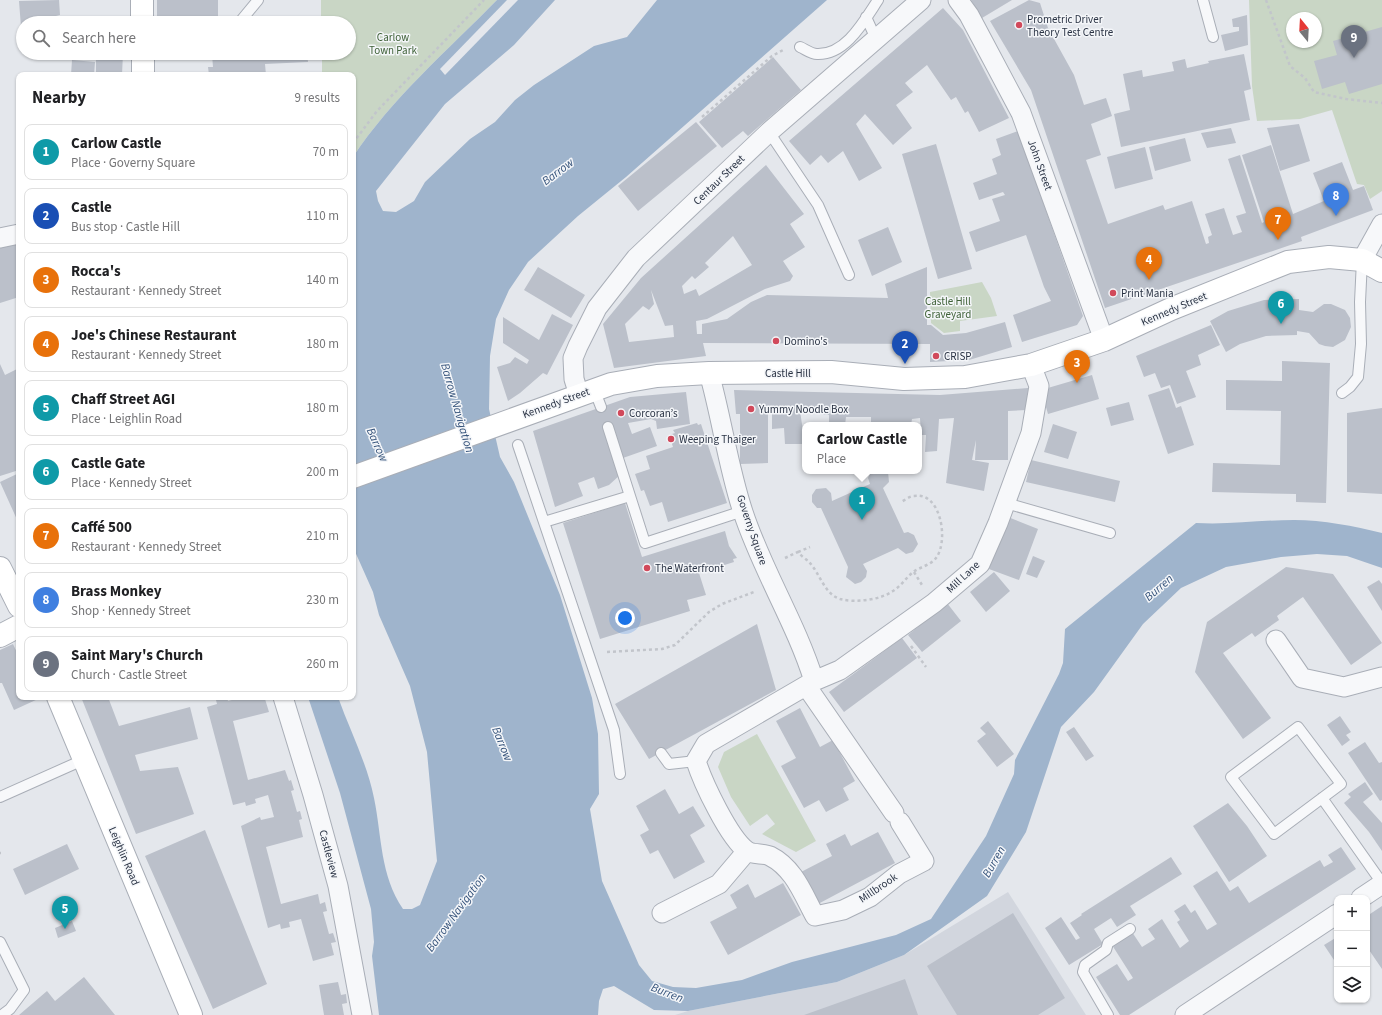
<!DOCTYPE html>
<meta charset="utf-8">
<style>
body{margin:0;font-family:"Source Sans 3",sans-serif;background:#f2f2f2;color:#202124}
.controls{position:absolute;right:12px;bottom:12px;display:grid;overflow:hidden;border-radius:8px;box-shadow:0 1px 3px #0004}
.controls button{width:36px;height:36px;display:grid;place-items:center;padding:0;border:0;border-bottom:1px solid #e0e0e0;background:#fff;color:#202124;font:20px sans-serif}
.compass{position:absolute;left:1286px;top:12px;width:36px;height:36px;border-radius:50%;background:#fff;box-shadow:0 1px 3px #0004;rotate:342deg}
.you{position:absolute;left:625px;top:618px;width:14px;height:14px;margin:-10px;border:3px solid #fff;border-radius:50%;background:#1a73e8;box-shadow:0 0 0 6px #1a73e833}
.badge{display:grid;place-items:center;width:26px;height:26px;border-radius:50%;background:#1a73e8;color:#fff;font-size:13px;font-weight:700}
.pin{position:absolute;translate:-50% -33px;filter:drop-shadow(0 1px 2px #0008)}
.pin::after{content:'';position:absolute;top:21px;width:14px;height:12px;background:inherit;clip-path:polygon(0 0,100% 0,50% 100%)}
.popup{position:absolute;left:802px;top:422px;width:120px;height:52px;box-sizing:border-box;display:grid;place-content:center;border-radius:8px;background:#fff;filter:drop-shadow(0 1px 3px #0005);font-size:13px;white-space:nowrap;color:#757577}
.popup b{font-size:15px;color:#202124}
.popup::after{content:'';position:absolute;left:50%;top:100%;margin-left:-8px;border:8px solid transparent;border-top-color:#fff}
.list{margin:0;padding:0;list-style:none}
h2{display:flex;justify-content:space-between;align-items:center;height:52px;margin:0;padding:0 16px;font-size:17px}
h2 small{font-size:13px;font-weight:400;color:#757577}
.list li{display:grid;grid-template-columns:26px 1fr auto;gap:12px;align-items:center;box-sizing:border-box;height:56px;margin:0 8px 8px;padding:0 8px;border:1px solid #e0e0e0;border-radius:8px}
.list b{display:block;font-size:15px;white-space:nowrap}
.list p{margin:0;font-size:13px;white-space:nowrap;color:#757577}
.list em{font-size:13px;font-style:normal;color:#757577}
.icon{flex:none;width:22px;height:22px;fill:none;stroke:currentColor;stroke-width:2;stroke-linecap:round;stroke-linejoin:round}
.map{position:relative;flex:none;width:1382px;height:1015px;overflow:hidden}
.search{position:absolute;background:#fff;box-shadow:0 1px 3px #0004;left:16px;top:16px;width:340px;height:44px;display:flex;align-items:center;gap:10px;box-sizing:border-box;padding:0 14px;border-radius:22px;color:#757577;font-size:15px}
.panel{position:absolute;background:#fff;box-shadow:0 1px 3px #0004;left:16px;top:72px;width:340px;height:628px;border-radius:8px}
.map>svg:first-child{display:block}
.built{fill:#d2d6de}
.green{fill:#c9d6c5;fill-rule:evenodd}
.water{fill:#9fb4cc}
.pier{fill:#e4e7ec}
.building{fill:#bbc0ca;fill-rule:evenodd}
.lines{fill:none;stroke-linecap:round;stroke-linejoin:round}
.lane-casing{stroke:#a9aeb7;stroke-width:12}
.street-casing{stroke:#a9aeb7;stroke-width:21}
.secondary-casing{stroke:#a9aeb7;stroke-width:24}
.path{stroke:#c2c5cb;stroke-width:2.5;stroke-dasharray:3 3;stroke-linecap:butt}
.lane{stroke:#f7f8fa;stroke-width:10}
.street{stroke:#f7f8fa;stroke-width:19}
.secondary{stroke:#fff;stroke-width:22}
.poi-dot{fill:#d1495b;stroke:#f4f6f9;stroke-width:1.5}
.labels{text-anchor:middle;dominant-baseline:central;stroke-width:3;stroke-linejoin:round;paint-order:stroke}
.poi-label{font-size:11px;fill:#2b3445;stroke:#f4f6f9;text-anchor:start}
.park-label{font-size:11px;fill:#3f6138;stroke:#f4f6f9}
.street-label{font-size:11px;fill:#2b3445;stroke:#f4f6f9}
.water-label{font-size:12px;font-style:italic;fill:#34527a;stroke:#f4f6f9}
</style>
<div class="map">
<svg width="1382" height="1015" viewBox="0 0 1382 1015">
<rect width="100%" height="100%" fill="#e4e7ec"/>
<path class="built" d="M1008,892L1086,1015H675L688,1011L837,982L904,955Z"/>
<path class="green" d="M321,0H497C448,50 392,98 353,157V75H322V53H349V23H321Z
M1249,0H1382V191L1370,199L1364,185L1357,184L1332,110L1300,119L1257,121L1252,86ZM1292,18H1316V42H1292Z
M982,282L991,298L997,316L960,321V331L944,333L931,323L930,292Z
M757,734L816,841L796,852L762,834L775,824L767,814L750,826L731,797L718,767L724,752Z"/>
<path class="water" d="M497,0H555L514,45L445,104L376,191L378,201L383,211L396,212L414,201L425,182L470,139L495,122L515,100L534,85L594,46L627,37L657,0H827L626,177L578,216L528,262L509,290L496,319L490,356L489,409L500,457L514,482L560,595L592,698L598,734L599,794L590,809L602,881L639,965L652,981L673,987L696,988L742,980L792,962L896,935L931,919L986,836L1014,774L1015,760L1059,674L1063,663L1065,629L1196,523C1229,525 1261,520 1294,520C1323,520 1354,526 1382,533V568L1347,556L1317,554L1281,557L1226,567L1181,588L1143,624L1094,692L1061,727L1026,832L987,896L904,955L837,982L688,1011L654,1010L614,986L603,989L599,1001L598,1015H379L372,956L374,942L371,909L340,793L308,697H338C350,731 367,763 374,798C382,837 380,875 403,909H412L420,905L437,861L427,752L410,686L379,615L373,592L353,547V157C392,98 448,50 497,0Z"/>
<path class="pier" d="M507,0H518L445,75L440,69Z"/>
<path class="building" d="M59,0L60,15L56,16L57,23H23L22,40L19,1Z
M157,0H218V23H157Z
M971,0H1012L982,18Z
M1029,0L1040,3L1048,28L1074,75L1084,105L1106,98L1112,116L1091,124L1101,155L1086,160L1108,224L1163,205L1165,210L1192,201L1206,244L1209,243L1208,237L1212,235L1205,214L1224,208L1233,235L1242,232L1236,216L1246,213L1228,159L1240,155L1262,223L1264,222L1242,155L1271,145L1293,214L1324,201L1313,173L1342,162L1353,190L1364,186L1373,210L1301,237L1302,241L1105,308L1031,90L990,21Z
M943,8L963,30L1009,118L979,132L968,111L965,113L956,97L951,100L927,65L905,83L913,92L896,105L912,128L893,145L865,114L856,124L882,168L859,181L843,151L828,163L821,155L810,165L789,141Z
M1247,15L1248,45L1225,51L1221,35L1239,31V27H1233L1232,19Z
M1382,27V84L1349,94L1345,82L1322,89L1314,61L1337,55L1333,41Z
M96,53H123L122,75H96Z
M157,53H181V59L157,60Z
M243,53H307L308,62L265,64L266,75H209L208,67H213L212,55Z
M1244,54L1251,89L1244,91L1250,120L1121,147L1114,114L1130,110L1123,74L1142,70L1143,77L1174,71L1172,62L1185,59L1187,68L1209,63L1208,61Z
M773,57L801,90L748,136L743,131L722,148L699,122Z
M72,60L95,62L94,75H71Z
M696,122L717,146L638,211L618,186Z
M1299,124L1310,161L1280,171L1267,128Z
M1231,128L1236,143L1207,148L1201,133Z
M1018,131L1083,316L1077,325L1022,342L1013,315L1051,301L1044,287L1026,235L976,252L969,232L1000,221L992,199L1005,195L1003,192L979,200L973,183L997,174L992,159L1001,155L996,139Z
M1185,138L1191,161L1155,171L1149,147Z
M936,144L972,269L938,279L902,154Z
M1145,147L1153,179L1115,189L1107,157Z
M766,165L804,214L790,224L805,247L783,261L793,276L790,281L765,289L707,319L696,321L697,334H702V324L727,319L751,302L767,295L888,298L885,284L927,267V325H931L943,335L966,333L1005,322L1012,347L969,360L930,362V344L703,343L706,356L614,368L603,324L641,278ZM733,236L752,265L699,296L696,289L684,294L682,286L692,276L695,279L709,267L705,263ZM651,290L665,326L673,325L674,337L629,342L625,324L643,306L649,310L654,304Z
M888,227L902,262L872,276L858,240Z
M19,243V297L0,303V248Z
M538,267L585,295L571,318L524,290Z
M1299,299V310L1313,312L1324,304H1331L1345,310L1350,318L1351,327L1345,340L1333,347L1325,346L1319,344L1309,333L1297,331V335L1266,336L1240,344L1226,352L1210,321L1228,311L1264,300Z
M552,314L573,325L547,375L543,373L520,393L508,401L497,367L510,363L515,357L527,364L529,360L503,343V317L539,340Z
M1211,325L1220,345L1198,355L1201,365L1186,371L1196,397L1177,404L1170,385L1161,388L1155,373L1144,377L1136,356Z
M1282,361L1330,363L1326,503L1296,502V494L1212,492L1213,463L1280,465L1281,411L1226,410V380L1282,381Z
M0,364L5,375L19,368V470L0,476Z
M1092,375L1099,399L1048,414L1041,390Z
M1028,388L1027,410L1008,411V460H975L976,440L972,460L989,463L984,491L946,483L954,418L939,419L937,451L925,452L926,435H921L920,418L912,419L911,425H871V417H846L845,425H829V415L800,411L805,444H785L784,428L772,429V413H768V463L740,464V414H736L734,390L940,395Z
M1169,388L1176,408L1181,406L1194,445L1168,454L1148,395Z
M686,392L690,424L657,429L656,421L651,419L628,423L632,434L650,427L657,446L623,458L620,475L609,485L598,489L594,477L578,483L583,496L555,507L533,431L630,397Z
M1129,402L1134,420L1111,426L1106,408Z
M1382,408V494L1347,492V413Z
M697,423L698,425L701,424L727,503L668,522L662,502L650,506L644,490L641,491L635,474L650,469L646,456L673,447L669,435L675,433L673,430Z
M1053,424L1077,432L1068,459L1044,452Z
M1031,460L1120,481L1115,502L1026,482Z
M871,471L888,472L889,482L883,488L904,533L908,532L914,535L918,544L913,552L906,554L898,548L863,564L867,571L866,577L861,582L855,584L846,577L848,567L821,508H817L812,502V495L816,489L826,488L831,493L832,501L870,484L868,478Z
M19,473V524L0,482Z
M625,503L642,557L725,531L729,546L737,558L733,559L734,562L699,573L706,595L687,600L690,611L600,639L563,523Z
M1008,517L1038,529L1019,580L989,569Z
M1033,556L1045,561L1037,578L1026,574Z
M1286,567L1333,574L1382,643L1351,665L1303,597L1300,599L1277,616L1279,620L1262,632L1255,637L1252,633L1223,653L1271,718L1243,739L1195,672L1207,622Z
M994,572L1010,591L986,612L970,592Z
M1379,580L1382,584V611L1367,587Z
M947,603L961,621L922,652L908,635Z
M757,624L776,690L649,759L615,704Z
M902,638L917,658L844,712L829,692Z
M13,644L19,657V697H37L38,699L14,710L2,683H0V650Z
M81,697H108L119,726L190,707L198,739L135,755L140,771L178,767L194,814L136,834Z
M227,697L228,701L243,697H268L265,699L269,712L233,721L248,780L285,770L289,781L291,780L294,790L291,791L297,812L300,811L302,819L299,820L303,837L266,847L281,904L318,894L320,904L325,902L327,911L323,912L329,934L333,933L336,942L331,943L334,955L313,961L301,919L289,922L290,927L281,929L280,924L268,928L241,826L260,817L261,820L274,817L268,795L255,799L256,803L246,806L245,802L233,805L207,707L217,704L216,700Z
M800,708L820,747L833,740L855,781L843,788L849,800L826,812L819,800L804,808L781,766L796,758L776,721Z
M1340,716L1351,732L1346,735L1350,740L1342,746L1327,725Z
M988,721L1014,754L997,767L977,741L986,734L980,728Z
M1074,727L1094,756L1086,761L1066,732Z
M1365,742L1379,763L1382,762V800L1380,801L1348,753Z
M1365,782L1373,794L1363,802L1382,823V851L1369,832L1344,803L1351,797L1348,794Z
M665,789L679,814L693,806L705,826L690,835L705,862L674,879L658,850L650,854L640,835L649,830L636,806Z
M1228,803L1247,826L1267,856L1229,882L1193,826Z
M205,830L267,984L213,1009L145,856Z
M878,832L895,863L818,904L801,872L832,856L826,844L845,834L851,846Z
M67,844L79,869L25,895L13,869Z
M1341,847L1356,869L1129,1015H1120L1096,977L1117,964L1128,981L1133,978L1112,945L1132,932L1142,947L1155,939L1148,929L1162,919L1180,948L1189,941L1177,922L1180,920L1174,911L1185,904L1191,913L1195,910L1207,930L1217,924L1193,886L1217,871L1230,891L1238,886L1249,903L1320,860L1324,867L1333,862L1328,855Z
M1171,857L1182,874L1130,906L1136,915L1117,927L1111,918L1094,929L1103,944L1069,965L1045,928L1061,917L1076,940L1080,938L1070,923L1082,915L1081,914Z
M783,883L801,915L728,955L710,922L737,908L730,895L748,884L755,898Z
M1382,906V969L1367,947V916Z
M1013,913L1065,998L1038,1015H957L927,966Z
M72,921L76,931L58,938L55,928Z
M1337,937V959L1334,960L1324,945Z
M84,977L115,1015H19L47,991L55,1001Z
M905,979L918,1015H804Z
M338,982L341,995L346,994L347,1003L342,1004L344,1015H324L319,985Z"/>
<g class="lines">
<g class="lane-casing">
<path id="lane" d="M1203,0L1213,37
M866,17L876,39
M239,23L258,0
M800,47C805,49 811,54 817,54C846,55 864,21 878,0
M769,132L818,205L849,275
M594,389L601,407
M1342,393L1350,387L1358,377L1361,344L1360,302L1362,260
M608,427L645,543L743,511
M518,445L614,730L620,774
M1006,503L1110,533
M544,522L630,496
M1298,727L1341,784L1274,834L1231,777Z
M661,753L669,764L696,761
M0,797L83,760
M1322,798L1382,883
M0,942L24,990L10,1009L2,1015
M1108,1015L1083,972L1085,965L1106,950L1108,943L1130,929"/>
</g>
<g class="street-casing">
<path id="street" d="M958,0L969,15L1021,113L1104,340
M0,238L19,234
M1362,260L1382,224
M709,373C722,419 728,467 743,512C762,570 796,623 814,681
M579,395L574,379L573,358L578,346L597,308L636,258L769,132L921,0
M1276,640L1302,678L1344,687L1382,677
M807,687L894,813
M283,697L313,795L338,886L362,1015
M900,822L924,861L899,874L870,897L843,910L815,916C803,894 794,868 770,856C764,853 753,855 747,851C729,838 703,783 696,761L706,744L814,681L840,670L934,603L980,564L998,523L1031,433L1039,386L1031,365
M1361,898L1382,884
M662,913L719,884L747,851
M1185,1015L1337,914"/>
</g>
<g class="secondary-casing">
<path id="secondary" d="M142,0V23
M143,53V75
M353,477L611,384L657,376L709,373L831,372L904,379L965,377L1031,365L1104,340L1171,309L1288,262L1329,257L1362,260L1382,271
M0,568L19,606
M0,636L19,626
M58,697L191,1015"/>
</g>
<path class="path" d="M1266,0L1290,66L1305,78L1314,92L1346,99L1382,103
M702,117L772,56L785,49
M353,143L377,111L484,0
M798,552L810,547
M785,558L798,552C801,556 806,559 809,562C820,573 824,594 840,599C856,603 880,600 893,591C901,586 906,578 913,572C920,567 931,565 936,558C949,541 941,491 914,496C910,496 905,500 901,502
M914,572L922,585
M911,646L926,667
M607,652L662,649L675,645L709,612L722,604L754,592
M0,853H1"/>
<use href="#lane" class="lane"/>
<use href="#street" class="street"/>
<use href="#secondary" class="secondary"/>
</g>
<g class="poi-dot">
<circle cx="1019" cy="25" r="4"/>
<circle cx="1113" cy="293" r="4"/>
<circle cx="776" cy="341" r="4"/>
<circle cx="936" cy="356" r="4"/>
<circle cx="751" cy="409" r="4"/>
<circle cx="621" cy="413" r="4"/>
<circle cx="671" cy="439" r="4"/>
<circle cx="647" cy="568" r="4"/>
</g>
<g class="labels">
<g class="poi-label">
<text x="1027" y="19">Prometric Driver<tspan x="1027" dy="13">Theory Test Centre</tspan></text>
<text x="1121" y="293">Print Mania</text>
<text x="784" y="341">Domino's</text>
<text x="944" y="356">CRISP</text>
<text x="759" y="409">Yummy Noodle Box</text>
<text x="629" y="413">Corcoran’s</text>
<text x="679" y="439">Weeping Thaiger</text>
<text x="655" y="568">The Waterfront</text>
</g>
<g class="park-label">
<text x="393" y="37">Carlow<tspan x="393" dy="13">Town Park</tspan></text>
<text x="948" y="301">Castle Hill<tspan x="948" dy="13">Graveyard</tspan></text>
</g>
<g class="street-label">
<text transform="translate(1040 165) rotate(70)">John Street</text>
<text transform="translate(719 180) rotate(-44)">Centaur Street</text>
<text transform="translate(1174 309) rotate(-23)">Kennedy Street</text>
<text x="788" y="373">Castle Hill</text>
<text transform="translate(556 403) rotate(-20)">Kennedy Street</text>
<text transform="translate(752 530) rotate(71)">Governy Square</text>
<text transform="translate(963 577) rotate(-43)">Mill Lane</text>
<text transform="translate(329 854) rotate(75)">Castleview</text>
<text transform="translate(124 856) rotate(67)">Leighlin Road</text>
<text transform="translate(878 888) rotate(-34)">Millbrook</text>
</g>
<g class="water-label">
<text transform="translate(558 172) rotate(-37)">Barrow</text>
<text transform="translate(457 408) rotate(74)">Barrow Navigation</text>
<text transform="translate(377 445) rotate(66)">Barrow</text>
<text transform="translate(1159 588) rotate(-41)">Burren</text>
<text transform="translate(502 744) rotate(68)">Barrow</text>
<text transform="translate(994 862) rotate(-60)">Burren</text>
<text transform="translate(456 913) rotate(-54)">Barrow Navigation</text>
<text transform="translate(667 993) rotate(21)">Burren</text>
</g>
</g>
</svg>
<div class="controls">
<button>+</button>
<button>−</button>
<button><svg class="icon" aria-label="layers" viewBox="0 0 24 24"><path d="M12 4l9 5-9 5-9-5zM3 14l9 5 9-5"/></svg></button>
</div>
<svg class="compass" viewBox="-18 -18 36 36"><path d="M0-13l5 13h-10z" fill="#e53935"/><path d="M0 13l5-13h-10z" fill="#757577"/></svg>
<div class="you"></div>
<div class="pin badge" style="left:862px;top:520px;background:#0f9aa8">1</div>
<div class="popup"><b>Carlow Castle</b>Place</div>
<div class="pin badge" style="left:905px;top:364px;background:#1a4fb4">2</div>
<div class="pin badge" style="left:1077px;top:383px;background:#e8710a">3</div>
<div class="pin badge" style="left:1149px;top:280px;background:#e8710a">4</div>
<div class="pin badge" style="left:65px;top:929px;background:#0f9aa8">5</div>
<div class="pin badge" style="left:1281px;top:324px;background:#0f9aa8">6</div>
<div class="pin badge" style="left:1278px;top:240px;background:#e8710a">7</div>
<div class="pin badge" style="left:1336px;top:216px;background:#3f7fe0">8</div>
<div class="pin badge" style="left:1354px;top:58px;background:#6b7280">9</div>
<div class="search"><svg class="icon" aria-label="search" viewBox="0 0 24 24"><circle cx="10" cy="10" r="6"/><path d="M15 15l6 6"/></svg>Search here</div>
<section class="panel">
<h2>Nearby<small>9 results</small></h2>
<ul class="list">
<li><span class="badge" style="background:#0f9aa8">1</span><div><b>Carlow Castle</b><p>Place · Governy Square</p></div><em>70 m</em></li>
<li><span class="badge" style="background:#1a4fb4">2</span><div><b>Castle</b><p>Bus stop · Castle Hill</p></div><em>110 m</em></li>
<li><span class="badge" style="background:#e8710a">3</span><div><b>Rocca's</b><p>Restaurant · Kennedy Street</p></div><em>140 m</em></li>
<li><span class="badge" style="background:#e8710a">4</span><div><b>Joe's Chinese Restaurant</b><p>Restaurant · Kennedy Street</p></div><em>180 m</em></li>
<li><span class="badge" style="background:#0f9aa8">5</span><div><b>Chaff Street AGI</b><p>Place · Leighlin Road</p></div><em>180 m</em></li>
<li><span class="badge" style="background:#0f9aa8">6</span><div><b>Castle Gate</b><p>Place · Kennedy Street</p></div><em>200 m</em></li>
<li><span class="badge" style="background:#e8710a">7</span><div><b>Caffé 500</b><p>Restaurant · Kennedy Street</p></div><em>210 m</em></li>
<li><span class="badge" style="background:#3f7fe0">8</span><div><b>Brass Monkey</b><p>Shop · Kennedy Street</p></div><em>230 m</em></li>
<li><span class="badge" style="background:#6b7280">9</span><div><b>Saint Mary's Church</b><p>Church · Castle Street</p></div><em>260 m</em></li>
</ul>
</section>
</div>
